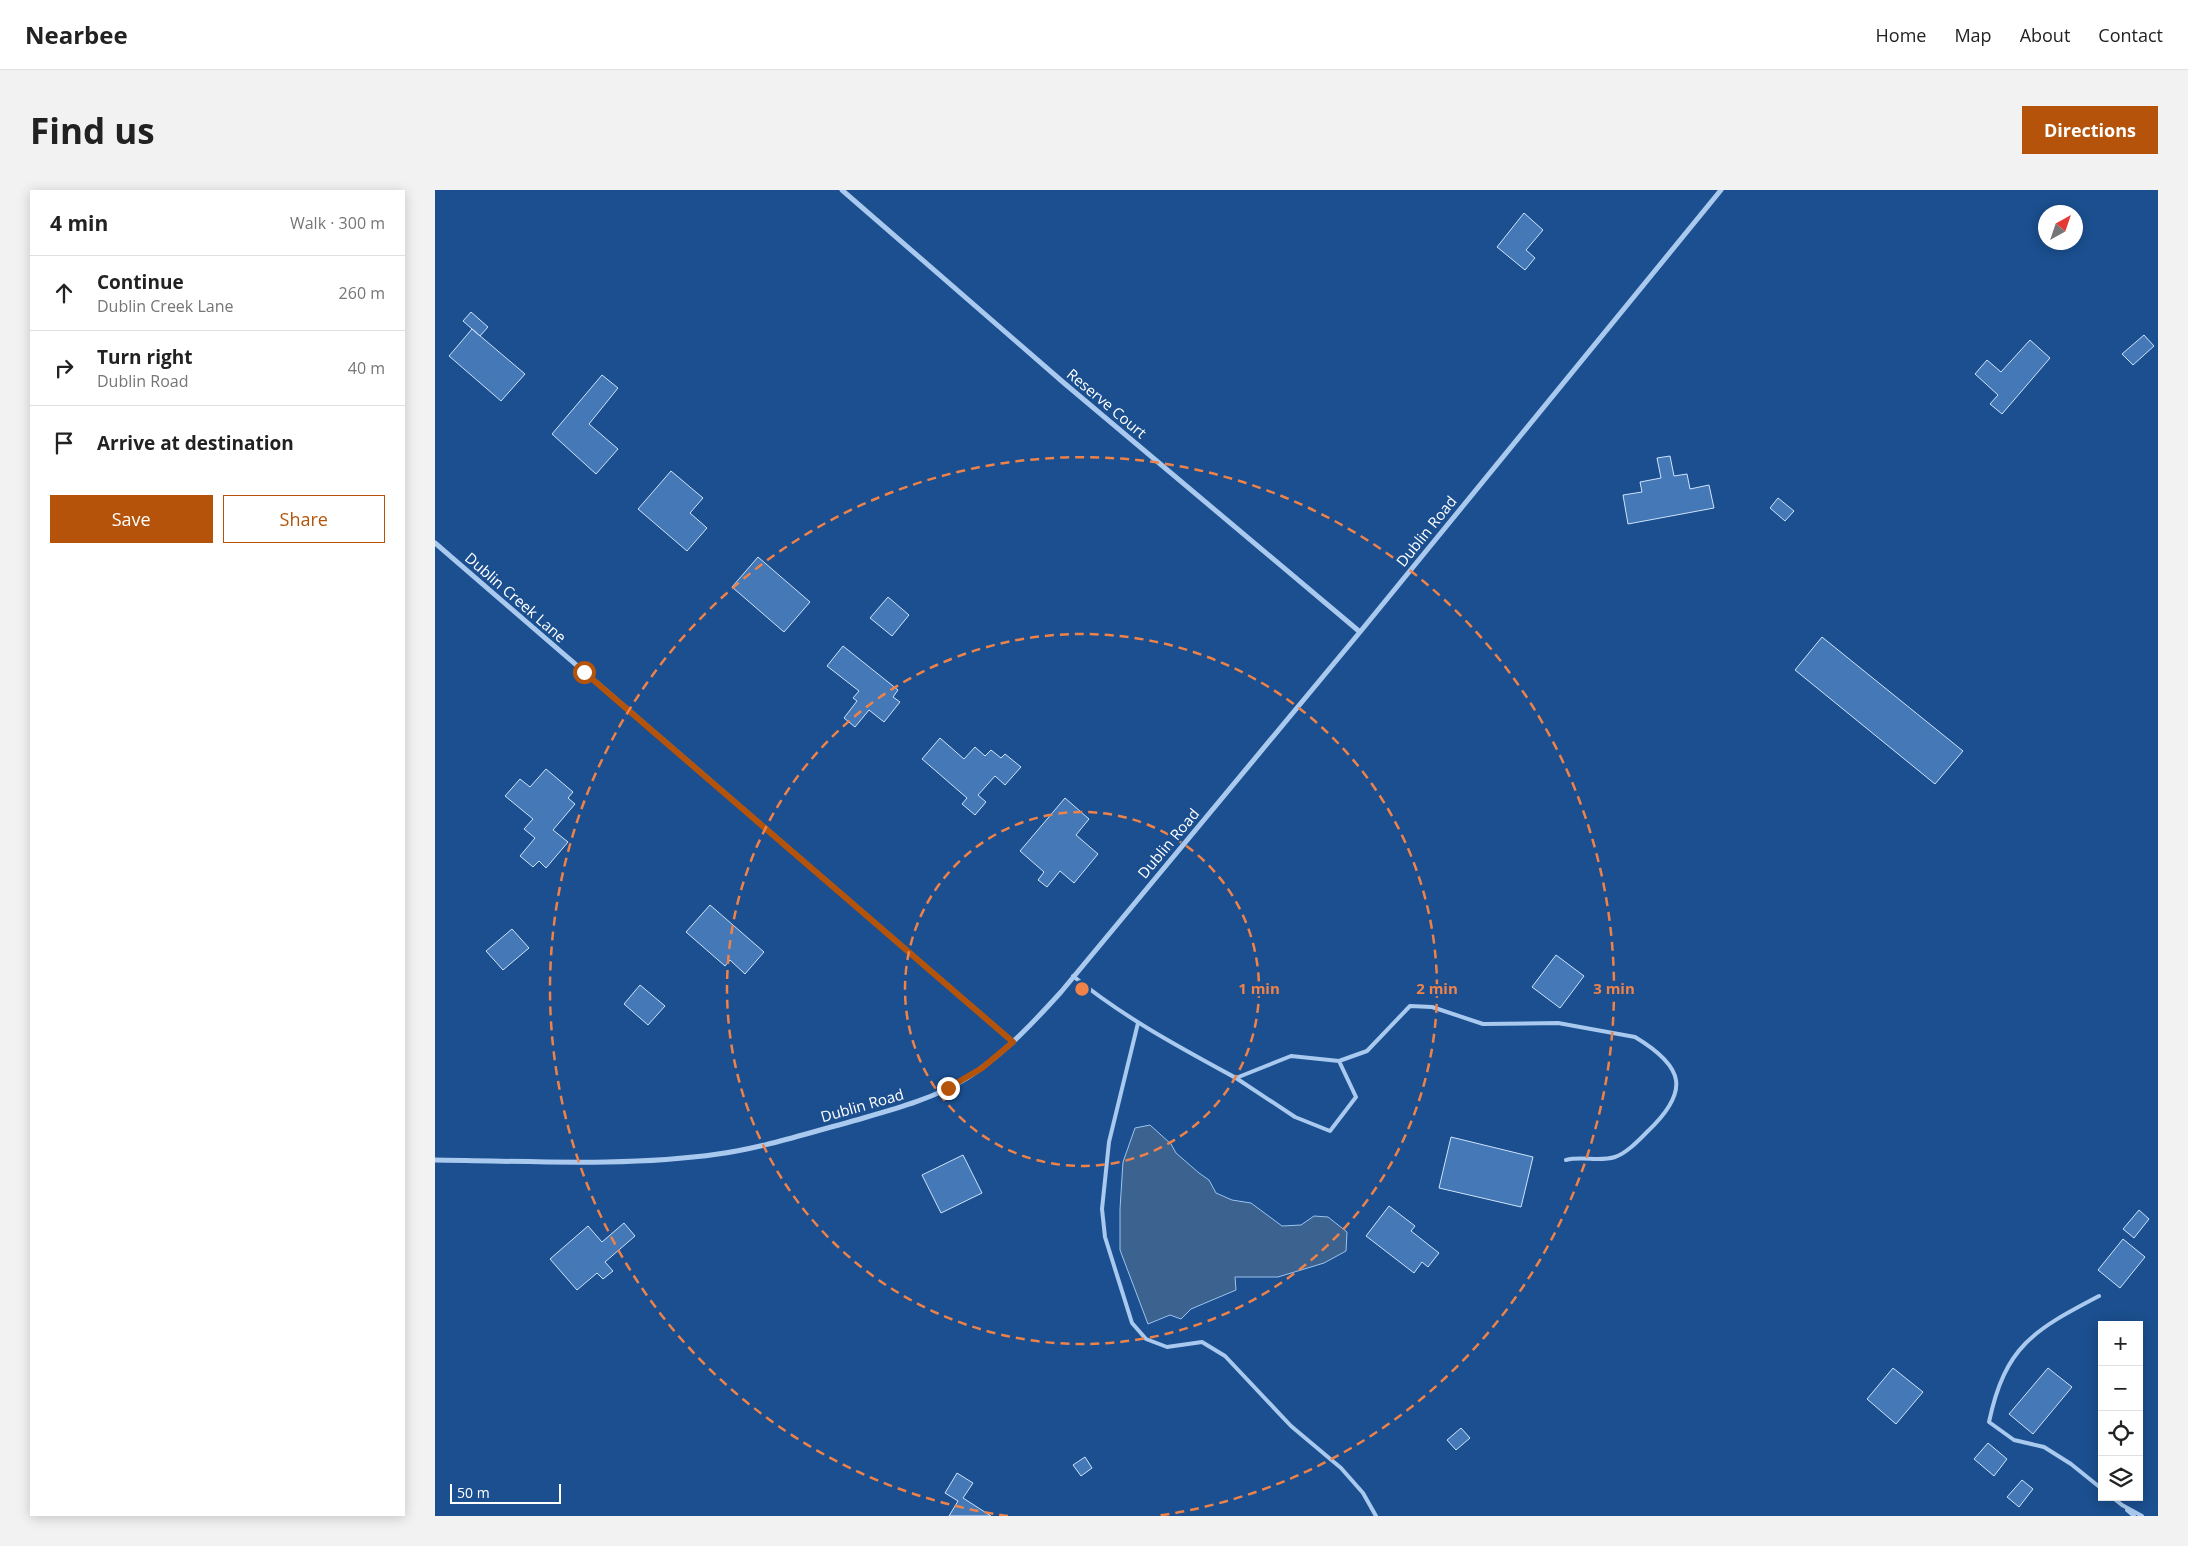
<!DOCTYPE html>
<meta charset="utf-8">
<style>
body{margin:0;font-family:"Open Sans",sans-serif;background:#f2f2f2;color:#222}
.controls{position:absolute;right:15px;bottom:15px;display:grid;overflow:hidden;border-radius:0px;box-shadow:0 2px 12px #0003}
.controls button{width:45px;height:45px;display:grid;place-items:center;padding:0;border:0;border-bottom:1px solid #e0e0e0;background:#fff;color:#222;font:25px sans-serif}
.compass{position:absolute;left:1603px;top:15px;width:45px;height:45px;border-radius:50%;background:#fff;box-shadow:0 2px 12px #0003;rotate:40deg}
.scale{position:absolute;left:15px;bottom:12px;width:111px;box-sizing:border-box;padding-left:5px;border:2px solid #fff;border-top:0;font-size:14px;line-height:18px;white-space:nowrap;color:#fff;-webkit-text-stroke:4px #1b4f8f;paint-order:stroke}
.stop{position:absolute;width:15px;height:15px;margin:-11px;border:4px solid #b45309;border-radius:50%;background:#fff}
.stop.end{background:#b45309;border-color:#fff;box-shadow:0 1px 5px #0008}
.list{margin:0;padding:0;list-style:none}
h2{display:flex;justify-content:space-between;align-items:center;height:65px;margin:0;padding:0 20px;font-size:21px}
h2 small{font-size:16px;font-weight:400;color:#767676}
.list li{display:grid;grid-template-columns:32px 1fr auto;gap:15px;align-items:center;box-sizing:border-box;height:75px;padding:0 20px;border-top:1px solid #e0e0e0}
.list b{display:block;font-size:19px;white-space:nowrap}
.list p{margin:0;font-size:16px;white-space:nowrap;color:#767676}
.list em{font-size:16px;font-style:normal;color:#767676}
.actions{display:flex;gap:10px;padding:15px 20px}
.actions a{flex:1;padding:11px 0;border:1px solid #b45309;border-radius:0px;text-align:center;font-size:18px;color:#b45309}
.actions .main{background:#b45309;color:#fff}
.icon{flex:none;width:28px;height:28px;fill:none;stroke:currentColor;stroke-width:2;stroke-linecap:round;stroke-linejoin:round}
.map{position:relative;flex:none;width:1723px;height:1326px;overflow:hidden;border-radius:0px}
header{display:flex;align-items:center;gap:30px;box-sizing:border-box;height:70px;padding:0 25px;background:#fff;border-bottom:1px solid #e0e0e0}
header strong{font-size:24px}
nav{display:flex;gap:28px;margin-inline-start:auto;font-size:18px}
.intro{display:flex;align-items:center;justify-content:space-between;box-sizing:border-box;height:120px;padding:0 30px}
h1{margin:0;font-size:35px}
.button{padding:12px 22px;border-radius:0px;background:#b45309;color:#fff;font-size:18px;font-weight:700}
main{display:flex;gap:30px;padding:0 30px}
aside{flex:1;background:#fff;border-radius:0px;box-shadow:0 2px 12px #0003}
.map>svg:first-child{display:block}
.water{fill:#3c6290;stroke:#9cc4f0}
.building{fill:#4478b7;stroke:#cfe3fa}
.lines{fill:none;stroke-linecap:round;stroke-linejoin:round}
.service{stroke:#a9c9ee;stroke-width:4}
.minor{stroke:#a9c9ee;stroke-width:5}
.route{stroke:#b45309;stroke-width:6}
.ring{fill:none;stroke:#ee8249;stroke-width:2.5;stroke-dasharray:9 6}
.labels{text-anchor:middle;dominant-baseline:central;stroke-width:4.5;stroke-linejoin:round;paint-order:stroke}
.street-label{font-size:15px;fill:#fff;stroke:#1b4f8f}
.centre{fill:#ee8249;stroke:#1b4f8f;stroke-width:2.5}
.ring-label{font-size:15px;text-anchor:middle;font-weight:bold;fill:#ee8249;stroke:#1b4f8f;stroke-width:4.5;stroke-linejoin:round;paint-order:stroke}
</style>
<header>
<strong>Nearbee</strong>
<nav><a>Home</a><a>Map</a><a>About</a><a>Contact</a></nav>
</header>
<div class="intro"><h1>Find us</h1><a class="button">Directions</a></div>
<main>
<aside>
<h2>4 min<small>Walk · 300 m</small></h2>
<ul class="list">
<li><svg class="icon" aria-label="ahead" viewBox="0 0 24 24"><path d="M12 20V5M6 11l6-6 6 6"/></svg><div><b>Continue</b><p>Dublin Creek Lane</p></div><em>260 m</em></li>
<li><svg class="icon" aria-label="right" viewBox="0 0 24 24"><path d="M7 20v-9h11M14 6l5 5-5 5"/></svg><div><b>Turn right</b><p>Dublin Road</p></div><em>40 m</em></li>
<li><svg class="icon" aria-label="arrive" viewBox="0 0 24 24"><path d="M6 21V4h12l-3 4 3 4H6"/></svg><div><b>Arrive at destination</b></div></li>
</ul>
<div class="actions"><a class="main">Save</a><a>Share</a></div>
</aside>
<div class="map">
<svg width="1723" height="1326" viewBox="0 0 1723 1326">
<rect width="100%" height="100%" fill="#1b4f8f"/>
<path class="water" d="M715,935L736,954L741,963L764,983L774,990L781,1003L797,1010L816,1013L847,1036L866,1035L879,1026L893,1027L912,1042L911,1061L889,1073L843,1087H800L801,1100L756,1119L746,1129L735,1125L713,1134L685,1060V1019L688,972L700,938Z"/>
<path class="building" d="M1089,23L1108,40L1091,60L1100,68L1090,80L1062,57Z
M36,122L53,137L45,146L28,131Z
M37,139L90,184L66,211L14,166Z
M1709,145L1719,156L1698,175L1687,164Z
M1595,150L1615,168L1567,224L1555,214L1563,205L1540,184L1552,170L1566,182Z
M167,185L183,198L154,234L183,259L161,284L117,244Z
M1235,266L1239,286L1252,284L1255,299L1274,295L1279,318L1193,334L1188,305L1207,302L1205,292L1226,288L1222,268Z
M236,281L268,308L255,323L272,338L252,361L203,319Z
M1343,308L1359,321L1350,331L1335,318Z
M323,367L375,412L349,442L297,397Z
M453,407L474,425L457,446L435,428Z
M1387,447L1528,561L1500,594L1360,480Z
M408,456L463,500L458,507L465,512L449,532L434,520L420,537L409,528L422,511L418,508L424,501L392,476Z
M505,548L529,569L540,557L550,566L556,560L566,568L570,564L586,577L570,595L560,586L543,605L551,612L540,625L527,614L532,608L487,569Z
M111,579L138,602L133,608L140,614L118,640L133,652L111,678L104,671L98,677L85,666L100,648L89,639L98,629L70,606L85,589L95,597Z
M630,608L654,629L641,645L663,664L639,693L625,681L612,697L603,690L609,682L585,661Z
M275,715L329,762L310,784L295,770L290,776L251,742Z
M77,739L94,758L68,780L51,761Z
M1121,765L1149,786L1125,818L1097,797Z
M205,795L230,816L213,835L189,814Z
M1016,947L1098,967L1086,1017L1004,998Z
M528,965L547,1003L506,1023L487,985Z
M954,1016L980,1036L976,1041L1004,1063L993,1077L987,1072L979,1083L931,1046Z
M1704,1020L1714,1029L1699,1048L1688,1039Z
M189,1033L200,1046L170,1072L178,1081L168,1089L162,1083L142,1100L115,1069L153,1036L167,1052Z
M1688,1049L1710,1067L1685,1098L1663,1080Z
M1458,1178L1488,1202L1461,1234L1432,1209Z
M1613,1178L1637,1197L1598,1244L1574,1224Z
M1026,1238L1035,1248L1021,1260L1012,1250Z
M1553,1253L1572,1269L1559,1286L1539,1269Z
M650,1267L657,1278L646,1286L638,1275Z
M522,1283L538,1293L528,1308L556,1326H514L523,1311L510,1303Z
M1587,1290L1598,1299L1584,1317L1572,1307Z"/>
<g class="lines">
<path class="service" d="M638,786C688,827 744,857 801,888L856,866L904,871L932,861L975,816L997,817L1048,834L1123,833L1200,847C1250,877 1255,901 1213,941C1204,950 1192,963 1180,967C1165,972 1147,966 1131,970
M703,833L674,952L667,1019L670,1047L697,1133L711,1149L732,1157L767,1152L790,1166L856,1236L906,1278L928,1303L941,1326
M801,888L860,927L895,941L921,907L904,871
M1664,1106C1599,1140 1570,1156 1554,1232L1579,1250L1609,1257L1636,1274L1667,1299
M1677,1307L1687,1315L1707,1326
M1692,1320L1699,1326"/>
<path class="minor" d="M407,0L629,193L925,442
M0,353L578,852
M0,970C91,971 193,977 283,964C327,958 369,944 411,933C452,921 495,911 532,888C568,865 597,834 626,802L925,442L1286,0"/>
</g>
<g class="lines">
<path class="route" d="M149,482L578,852L547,878L513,898"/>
</g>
<g class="ring">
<circle cx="647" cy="799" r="177"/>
<circle cx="647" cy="799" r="355"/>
<path d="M573 1326A532 532 0 1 1 721 1326"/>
</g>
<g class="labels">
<g class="street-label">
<text transform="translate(672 213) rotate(40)">Reserve Court</text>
<text transform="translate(991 341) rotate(-51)">Dublin Road</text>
<text transform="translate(81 407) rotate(41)">Dublin Creek Lane</text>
<text transform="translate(733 653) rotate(-50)">Dublin Road</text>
<text transform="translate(427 915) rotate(-16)">Dublin Road</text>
</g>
</g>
<circle cx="647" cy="799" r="8" class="centre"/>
<g class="ring-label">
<text x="824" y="804">1 min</text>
<text x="1002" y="804">2 min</text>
<text x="1179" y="804">3 min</text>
</g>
</svg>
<div class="controls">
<button>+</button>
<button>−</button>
<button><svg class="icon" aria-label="locate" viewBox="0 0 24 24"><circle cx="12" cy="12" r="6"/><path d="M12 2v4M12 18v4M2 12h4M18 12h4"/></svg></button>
<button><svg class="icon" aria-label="layers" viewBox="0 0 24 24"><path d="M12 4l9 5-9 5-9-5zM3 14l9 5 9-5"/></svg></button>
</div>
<svg class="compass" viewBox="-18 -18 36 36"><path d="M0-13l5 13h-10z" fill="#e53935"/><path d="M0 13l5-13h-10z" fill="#767676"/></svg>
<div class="scale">50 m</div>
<div class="stop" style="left:149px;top:482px"></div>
<div class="stop end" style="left:513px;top:898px"></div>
</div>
</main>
